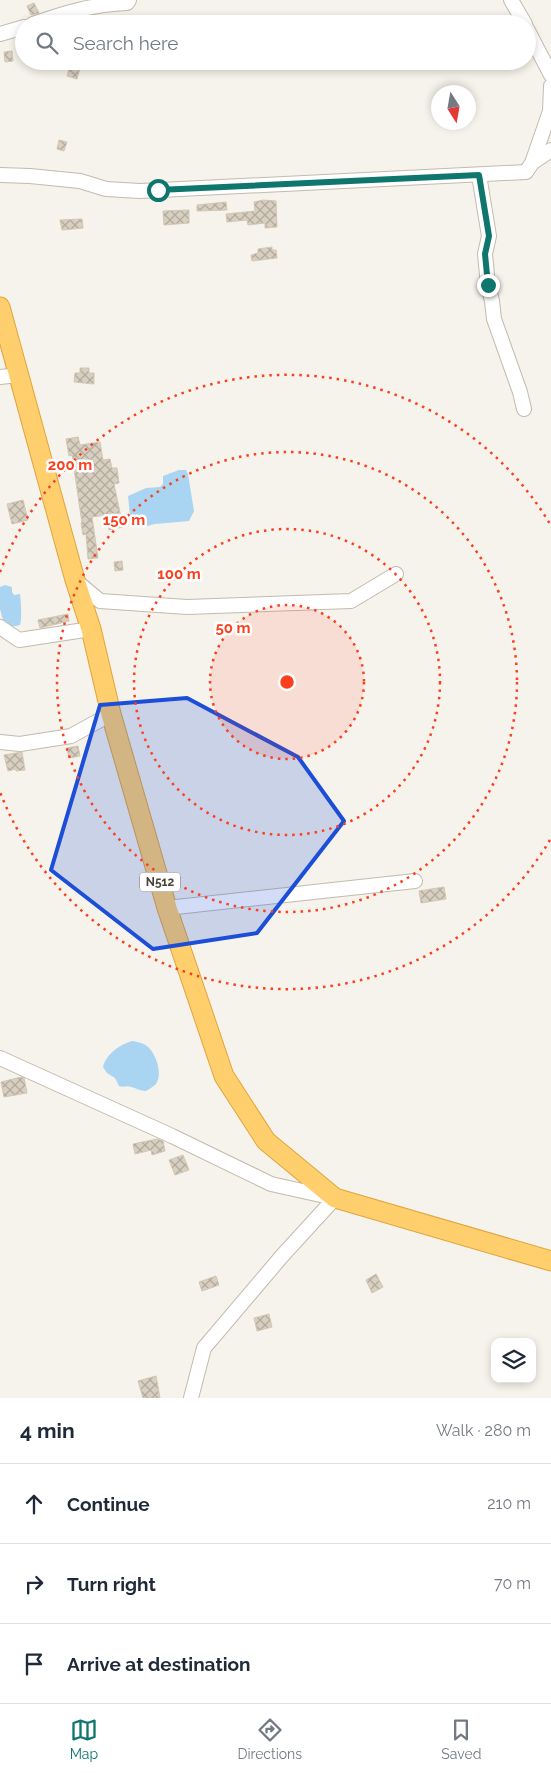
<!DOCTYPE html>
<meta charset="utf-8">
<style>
body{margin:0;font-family:Raleway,sans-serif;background:#f6f6f7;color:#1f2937}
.controls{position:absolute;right:15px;bottom:15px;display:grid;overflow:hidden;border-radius:10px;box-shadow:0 2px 8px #0003}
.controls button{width:45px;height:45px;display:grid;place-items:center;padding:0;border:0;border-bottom:1px solid #e0e1e3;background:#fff;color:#1f2937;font:25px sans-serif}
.compass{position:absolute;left:431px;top:85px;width:45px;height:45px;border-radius:50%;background:#fff;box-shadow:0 2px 8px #0003;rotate:169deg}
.stop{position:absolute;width:15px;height:15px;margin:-11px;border:4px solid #0f766e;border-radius:50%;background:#fff}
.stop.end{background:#0f766e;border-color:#fff;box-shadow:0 1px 5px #0008}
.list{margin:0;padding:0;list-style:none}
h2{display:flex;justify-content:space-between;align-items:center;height:65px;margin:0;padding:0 20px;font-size:21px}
h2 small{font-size:16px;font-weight:400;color:#747a83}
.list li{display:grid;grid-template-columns:32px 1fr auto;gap:15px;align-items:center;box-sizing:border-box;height:80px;padding:0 20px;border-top:1px solid #e0e1e3}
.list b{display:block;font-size:19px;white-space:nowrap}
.list em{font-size:16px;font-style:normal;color:#747a83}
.icon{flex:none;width:28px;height:28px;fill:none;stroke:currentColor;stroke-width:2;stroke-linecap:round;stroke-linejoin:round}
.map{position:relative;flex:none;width:551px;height:1398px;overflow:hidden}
.search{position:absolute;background:#fff;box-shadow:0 2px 8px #0003;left:15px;right:15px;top:15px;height:55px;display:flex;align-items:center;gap:12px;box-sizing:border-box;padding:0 18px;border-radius:28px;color:#747a83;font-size:19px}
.sheet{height:305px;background:#fff}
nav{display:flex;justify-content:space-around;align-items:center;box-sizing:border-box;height:70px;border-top:1px solid #e0e1e3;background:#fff;font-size:14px;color:#747a83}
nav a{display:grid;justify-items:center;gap:2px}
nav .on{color:#0f766e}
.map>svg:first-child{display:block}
.water{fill:#a9d4f2}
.building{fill:url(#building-cross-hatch);stroke:#d3c7b4}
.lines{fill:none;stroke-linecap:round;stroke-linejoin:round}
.minor-casing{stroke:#c2bbae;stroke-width:16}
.highway-casing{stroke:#e0a43c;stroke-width:21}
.minor{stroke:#fff;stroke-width:14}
.highway{stroke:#ffcf6e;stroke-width:19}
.route{stroke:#0f766e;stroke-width:6}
.marked{fill:#1d4ed8;fill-opacity:0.2;stroke:#1d4ed8;stroke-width:4;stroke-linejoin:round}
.ring{fill:none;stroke:#fc3f1d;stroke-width:2.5;stroke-dasharray:2.5 5}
.labels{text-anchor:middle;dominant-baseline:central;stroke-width:5;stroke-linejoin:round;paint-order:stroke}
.shield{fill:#fff;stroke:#817c74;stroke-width:1}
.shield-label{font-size:12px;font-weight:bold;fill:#4b4439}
.centre{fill:#fc3f1d;stroke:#fff;stroke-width:2.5}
.ring-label{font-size:15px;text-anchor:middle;font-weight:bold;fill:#fc3f1d;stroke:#fff;stroke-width:5;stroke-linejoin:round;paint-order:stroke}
</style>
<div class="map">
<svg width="551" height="1398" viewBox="0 0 551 1398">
<defs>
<pattern id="building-cross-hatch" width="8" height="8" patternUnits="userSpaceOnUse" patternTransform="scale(1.25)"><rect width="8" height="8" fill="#d8cfc1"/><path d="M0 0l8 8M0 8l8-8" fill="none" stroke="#b1aa9e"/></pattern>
</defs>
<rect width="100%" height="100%" fill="#f6f3ec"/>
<path class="water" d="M179,470H186L188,474L194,511L189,521L155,524L143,527L134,526L130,515L128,496L146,488L160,487L163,484V476Z
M5,585L12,587V592L14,595L20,594C21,602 22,618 20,625C13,627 10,627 4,624L0,609V587Z
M132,1041C138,1042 143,1043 147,1046C156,1053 163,1074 156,1084C153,1087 149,1089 146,1091C140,1091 136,1088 131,1087C126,1085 124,1088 119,1086L115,1078L107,1073L103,1067C106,1054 121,1044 132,1041Z"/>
<path class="building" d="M34,3L39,13L31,15L27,6Z
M12,51L13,61L5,62L4,52Z
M70,66L80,68L77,79L67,76Z
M59,140L67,142L64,151L57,149Z
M263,200L276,201L277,227L265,228V223L248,225L247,220L227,222L226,214L255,211L254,202Z
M226,202L227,210L197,211V205Z
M189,210V223L164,225L163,211Z
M82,219L83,228L62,230L60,220Z
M272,247V250H276L277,258L252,261L251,255L258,253V249Z
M80,368H89V373H94V384L74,382L75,373H80Z
M78,437L80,445L100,442L103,460L110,459L112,468H117L119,483L114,484L123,527L109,530L106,515L92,517L98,558L88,559L86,534L83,535L81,523H82L72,455L69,456L66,439Z
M23,500L28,520L12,524L7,504Z
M122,561L123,570L115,571L114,562Z
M68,614L69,621L40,628L38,620Z
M78,746L80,756L69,758L67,748Z
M22,752L25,770L16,771V769L8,771L4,755Z
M444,887L446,899L421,903L419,891Z
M21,1077L24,1078L27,1093L4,1097L1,1082Z
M157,1139L163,1141L165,1151L152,1155L151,1150L135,1154L133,1144Z
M183,1155L189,1170L175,1175L169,1160Z
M376,1274L383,1287L372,1293L366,1280Z
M216,1276L219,1285L202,1291L199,1282Z
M269,1314L272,1327L257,1331L254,1318Z
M156,1376L160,1398H143L138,1381Z"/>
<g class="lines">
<g class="minor-casing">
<path id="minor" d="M511,0L525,24
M33,24C64,13 94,4 127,3L129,0
M527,29L551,75
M0,34L24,27
M532,163L551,150
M0,175L30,176L80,181L106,189L140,191L526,172L532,163L550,111L551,86
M479,175L489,236L485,254L488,285L492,301L494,319L520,392L524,409
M0,377L18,375
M75,580L100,601L187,607L351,601L396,574
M0,627L19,640L91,629
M0,742L20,744L71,736L111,714
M167,908L415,881
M0,1058L172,1136L271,1184L334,1198
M191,1398L204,1348L282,1256L335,1198"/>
</g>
<g class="highway-casing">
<path id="highway" d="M0,307L75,580L91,629L111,714L167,908L224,1076L266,1141L335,1198L551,1261"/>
</g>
<use href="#minor" class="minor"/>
<use href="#highway" class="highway"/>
</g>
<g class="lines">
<path class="route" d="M158,190L479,175L489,236L485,254L488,285"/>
</g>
<path class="marked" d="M187,698L298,757L344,821L257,933L153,949L51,870L100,705Z"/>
<circle cx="287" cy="682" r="77" fill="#fc3f1d" fill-opacity=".12"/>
<g class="ring">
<circle cx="287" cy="682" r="77"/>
<circle cx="287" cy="682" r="153"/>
<circle cx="287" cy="682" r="230"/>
<path d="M550 840A307 307 0 0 1 0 792M0 572A307 307 0 0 1 550 524"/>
</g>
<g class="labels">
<rect class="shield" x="140" y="872.5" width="40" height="19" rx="4"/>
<g class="shield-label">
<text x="160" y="882">N512</text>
</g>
</g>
<circle cx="287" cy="682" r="8" class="centre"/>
<g class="ring-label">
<text x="70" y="470">200 m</text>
<text x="124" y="525">150 m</text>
<text x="179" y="579">100 m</text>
<text x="233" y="633">50 m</text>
</g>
</svg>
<div class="controls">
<button><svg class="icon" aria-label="layers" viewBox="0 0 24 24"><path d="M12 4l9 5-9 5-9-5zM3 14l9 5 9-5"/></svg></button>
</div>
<svg class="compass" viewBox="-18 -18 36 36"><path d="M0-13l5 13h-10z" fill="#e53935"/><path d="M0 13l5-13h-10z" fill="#747a83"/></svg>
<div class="stop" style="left:158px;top:190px"></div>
<div class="stop end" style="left:488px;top:285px"></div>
<div class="search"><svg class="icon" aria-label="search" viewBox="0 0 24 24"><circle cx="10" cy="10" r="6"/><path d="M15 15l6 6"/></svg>Search here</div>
</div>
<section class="sheet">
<h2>4 min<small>Walk · 280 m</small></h2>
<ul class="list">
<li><svg class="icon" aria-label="ahead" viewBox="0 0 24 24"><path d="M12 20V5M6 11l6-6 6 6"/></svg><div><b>Continue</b></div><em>210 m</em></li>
<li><svg class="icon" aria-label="right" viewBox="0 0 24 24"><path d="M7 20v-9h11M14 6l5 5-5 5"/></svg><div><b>Turn right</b></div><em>70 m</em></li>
<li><svg class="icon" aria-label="arrive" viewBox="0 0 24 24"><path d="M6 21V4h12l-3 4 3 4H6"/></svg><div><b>Arrive at destination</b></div></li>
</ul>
</section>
<nav>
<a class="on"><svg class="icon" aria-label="map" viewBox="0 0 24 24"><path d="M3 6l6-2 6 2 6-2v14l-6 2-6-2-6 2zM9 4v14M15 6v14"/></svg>Map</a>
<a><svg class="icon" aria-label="directions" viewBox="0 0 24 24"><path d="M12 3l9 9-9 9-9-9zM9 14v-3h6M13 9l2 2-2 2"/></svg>Directions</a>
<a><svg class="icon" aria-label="saved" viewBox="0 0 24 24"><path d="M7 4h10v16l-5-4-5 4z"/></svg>Saved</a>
</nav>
